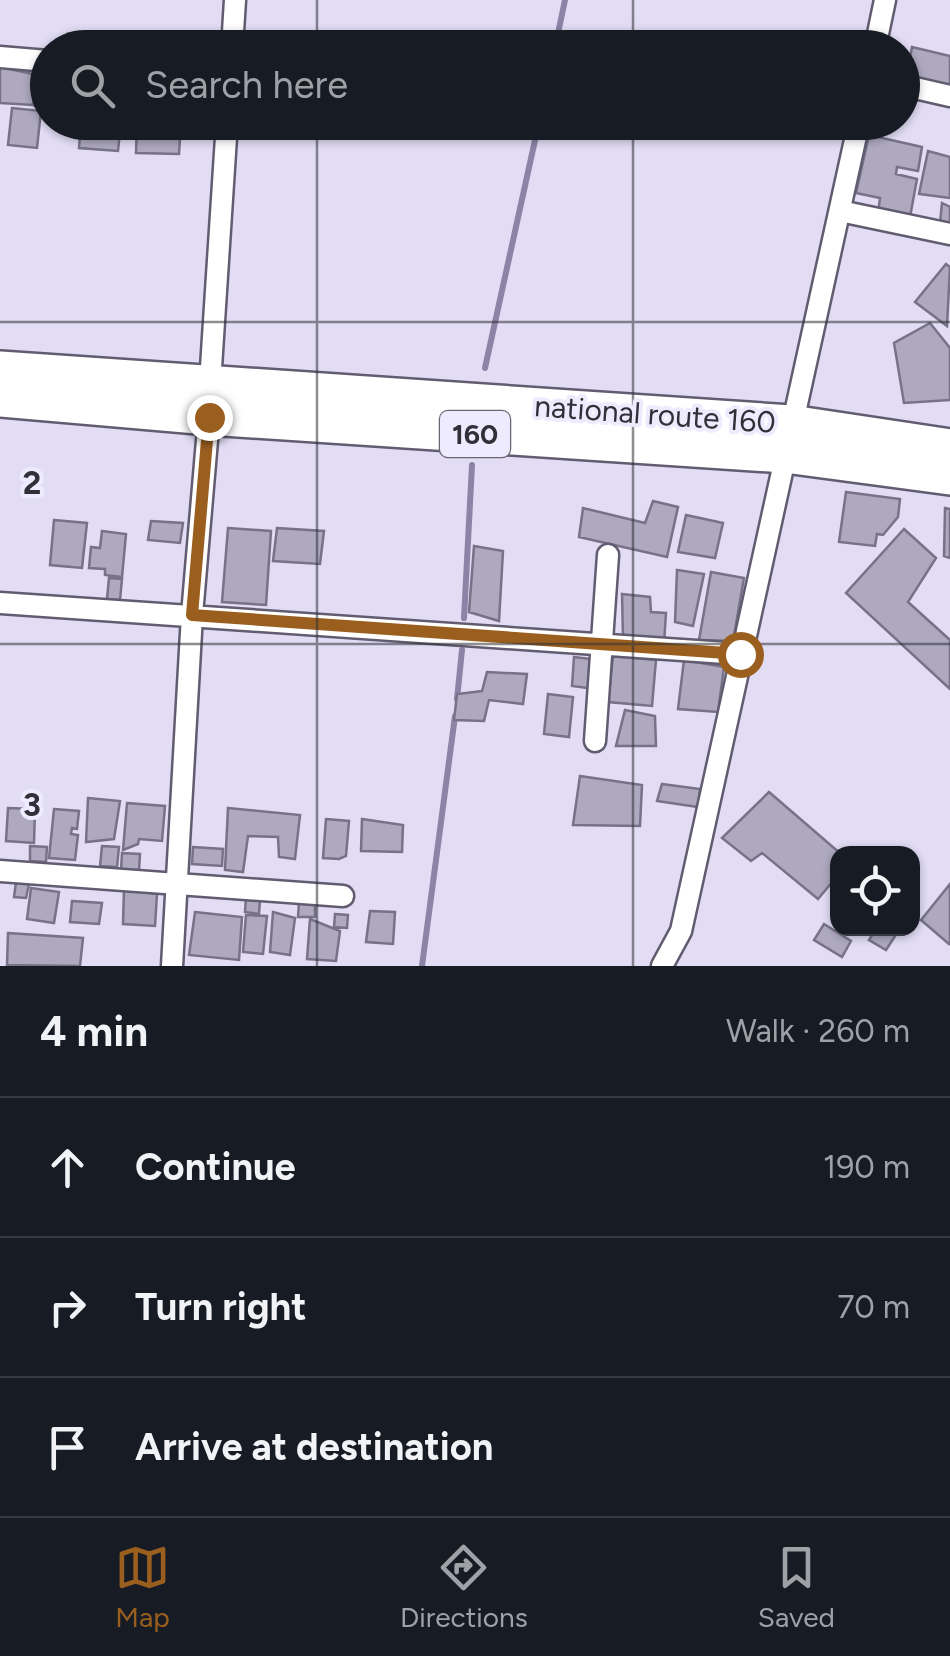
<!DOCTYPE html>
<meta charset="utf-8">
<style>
body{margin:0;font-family:Figtree,sans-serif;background:#242831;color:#f1f3f6}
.controls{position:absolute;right:30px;bottom:30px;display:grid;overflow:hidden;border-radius:20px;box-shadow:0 2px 8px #0004}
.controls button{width:90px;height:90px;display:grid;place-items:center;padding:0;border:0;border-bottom:2px solid #363941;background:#171b24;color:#f1f3f6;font:50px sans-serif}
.stop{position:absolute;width:30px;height:30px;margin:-22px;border:8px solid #9a5f1f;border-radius:50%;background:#fff}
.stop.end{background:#9a5f1f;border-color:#fff;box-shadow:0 2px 10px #0008}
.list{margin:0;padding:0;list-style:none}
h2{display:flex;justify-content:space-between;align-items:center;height:130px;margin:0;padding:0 40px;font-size:42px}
h2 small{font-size:32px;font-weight:400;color:#9ea1a6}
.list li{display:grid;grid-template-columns:65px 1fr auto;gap:30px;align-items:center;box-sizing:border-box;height:140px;padding:0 40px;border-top:2px solid #363941}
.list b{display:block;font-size:38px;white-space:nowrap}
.list em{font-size:32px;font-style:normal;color:#9ea1a6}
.icon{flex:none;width:55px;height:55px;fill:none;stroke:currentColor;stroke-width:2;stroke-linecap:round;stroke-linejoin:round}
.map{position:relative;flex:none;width:950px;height:966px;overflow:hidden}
.search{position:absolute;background:#171b24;box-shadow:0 2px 8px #0004;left:30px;right:30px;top:30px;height:110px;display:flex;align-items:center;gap:25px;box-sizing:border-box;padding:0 35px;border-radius:55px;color:#9ea1a6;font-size:38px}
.sheet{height:550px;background:#171b24}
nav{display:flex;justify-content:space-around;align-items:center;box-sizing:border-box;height:140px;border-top:2px solid #363941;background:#171b24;font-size:28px;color:#9ea1a6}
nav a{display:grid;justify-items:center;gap:5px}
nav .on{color:#9a5f1f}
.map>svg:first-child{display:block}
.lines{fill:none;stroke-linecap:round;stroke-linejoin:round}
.stream{stroke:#8c83a6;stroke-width:6}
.building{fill:#aea9bf;stroke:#777287;stroke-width:2.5}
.minor-casing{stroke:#615c70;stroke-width:25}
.trunk-casing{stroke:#615c70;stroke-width:40}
.minor{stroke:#fff;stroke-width:20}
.trunk{stroke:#fff;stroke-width:35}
.route{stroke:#9a5f1f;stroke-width:12}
.grid{fill:none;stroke:#312f38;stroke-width:2.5;stroke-opacity:0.55}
.labels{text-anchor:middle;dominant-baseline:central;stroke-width:8;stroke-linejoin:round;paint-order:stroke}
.shield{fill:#efebfe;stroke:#6a6773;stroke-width:2.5}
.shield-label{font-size:28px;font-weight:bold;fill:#312f38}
.street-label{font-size:30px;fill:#312f38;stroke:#efebfe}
.grid-label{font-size:32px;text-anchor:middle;font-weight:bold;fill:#312f38;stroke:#efebfe;stroke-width:8;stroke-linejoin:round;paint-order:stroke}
</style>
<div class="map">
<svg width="950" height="966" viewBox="0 0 950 966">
<rect width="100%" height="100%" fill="#e2ddf5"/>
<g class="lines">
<path class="stream" d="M555,48L565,0
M485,368L539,122
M464,618L472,465
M457,699L462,650
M422,966L455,716"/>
</g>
<path class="building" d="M912,47L950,56V86L906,79Z
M0,67L37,75L33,105L0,103Z
M37,82L48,83V107L35,106Z
M12,108L41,111L37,148L8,145Z
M103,122H121L118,151L79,148L81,124L103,126Z
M137,122H181L179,154L136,153Z
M279,122H309L308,138L278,135Z
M869,135L922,147L918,171L897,167L896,174L917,179L910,217L878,213L880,198L856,193Z
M928,151L950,157V198L919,194Z
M942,203L950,207V226L940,223Z
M946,264L950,267L947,326L915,302Z
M930,323L950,348V400L904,403L894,343Z
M846,492L900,499L898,517L883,535L877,534L875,546L839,542Z
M653,501L678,507L667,557L579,537L583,508L645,523Z
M945,508L950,509V558L944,556Z
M686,515L723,523L715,558L678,552Z
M54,520L87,523L82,568L50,565Z
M151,521L183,523L180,543L148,540Z
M228,528L271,531L266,605L222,602Z
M277,528L324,531L320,564L273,561Z
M904,529L936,558L908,602L950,640V689L846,593Z
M102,531L126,534L122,577L105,575V569L89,568L91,547L100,548Z
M474,546L503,551L499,621L469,612Z
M677,570L704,574L693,626L675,622Z
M711,572L744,578L733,641L699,640Z
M109,578L122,579L120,600L107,599Z
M622,594L650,597L651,612L666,613L664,643L623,638Z
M613,656L656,660L652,706L608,702Z
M574,657L591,659L588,688L572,686Z
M684,660L724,667L718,712L678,709Z
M487,672L527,674L523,704L489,700L484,721L454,720L457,694L482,691Z
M548,694L573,697L569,737L544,734Z
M625,710L655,716L656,746H616Z
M580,776L642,785L640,826L573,825Z
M662,784L700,789L698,807L657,801Z
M769,792L841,854H838V875L818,899L762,853L751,861L722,838Z
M88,798L120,801L114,839L86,842Z
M127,803L165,806L162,841L139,839L138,844L123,850Z
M8,808L35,809L34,843L6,841Z
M228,808L300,815L295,859L279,857L278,837L248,836L243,872L225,870Z
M54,809L79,811L77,829L72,828L71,834L78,835L75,860L49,858Z
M326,819L349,821L346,856L339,859L323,858Z
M362,819L403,825L402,852L361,851Z
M30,846L47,847L46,862L30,861Z
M102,846L119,847L117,867L100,866Z
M193,847L223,849L222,866L192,864Z
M122,853L140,854L139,871L121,870Z
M16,882L29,884L26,898L14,897Z
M950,884V943L949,944L921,920Z
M31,888L59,892L54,923L27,919Z
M124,889L157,894L155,926L123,924Z
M246,897L260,899L259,914L245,912Z
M72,901L102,903L99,924L70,922Z
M299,902H315V917H298Z
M370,911L395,912L393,944L366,942Z
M195,912L242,917L239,960L189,955Z
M273,912L295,918L290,955L270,952Z
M335,914L348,915L347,928L334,927Z
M246,915L267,916L263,954L243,952Z
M310,919L340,931L336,961L307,959Z
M824,924L851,941L842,957L814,940Z
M876,928L899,930L886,950L869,940Z
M8,933L83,938L80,966L7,965Z"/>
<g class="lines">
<g class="minor-casing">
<path id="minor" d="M232,48L235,0
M875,48L885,0
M0,57L48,61
M902,85L950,96
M840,211L950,234
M210,383L227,122
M0,603L740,654
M595,741L608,555
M0,871L343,896
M172,966L192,615L209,417
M662,966L681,931L859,122"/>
</g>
<g class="trunk-casing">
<path id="trunk" d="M0,369L791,423L950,447
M0,399L209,417L785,455L950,477"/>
</g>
<use href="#minor" class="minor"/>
<use href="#trunk" class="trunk"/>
</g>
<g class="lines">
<path class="route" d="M209,417L192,615L740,654"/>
</g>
<path class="grid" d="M317,0V48M633,0V48M317,122V966M633,122V966M0,322H950M0,644H950"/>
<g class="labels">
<rect class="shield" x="440" y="411" width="70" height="46" rx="8"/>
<g class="shield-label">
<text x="475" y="434">160</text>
</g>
<g class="street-label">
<text transform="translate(655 414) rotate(4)">national route 160</text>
</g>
</g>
<g class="grid-label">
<text x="32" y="494">2</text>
<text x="32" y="816">3</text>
</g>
</svg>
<div class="controls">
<button><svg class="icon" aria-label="locate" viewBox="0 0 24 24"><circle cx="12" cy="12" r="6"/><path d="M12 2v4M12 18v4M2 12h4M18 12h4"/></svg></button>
</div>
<div class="stop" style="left:740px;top:654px"></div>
<div class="stop end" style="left:209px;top:417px"></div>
<div class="search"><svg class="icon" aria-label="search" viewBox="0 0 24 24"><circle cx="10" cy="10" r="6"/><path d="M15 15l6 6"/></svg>Search here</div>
</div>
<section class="sheet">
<h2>4 min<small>Walk · 260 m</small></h2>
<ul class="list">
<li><svg class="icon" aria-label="ahead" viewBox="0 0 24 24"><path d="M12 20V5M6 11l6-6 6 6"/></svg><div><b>Continue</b></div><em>190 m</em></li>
<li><svg class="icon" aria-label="right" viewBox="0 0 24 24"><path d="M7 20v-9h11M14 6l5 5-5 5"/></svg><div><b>Turn right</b></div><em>70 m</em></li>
<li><svg class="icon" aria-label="arrive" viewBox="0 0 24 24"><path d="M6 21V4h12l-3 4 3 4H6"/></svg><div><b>Arrive at destination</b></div></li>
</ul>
</section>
<nav>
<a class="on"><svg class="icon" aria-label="map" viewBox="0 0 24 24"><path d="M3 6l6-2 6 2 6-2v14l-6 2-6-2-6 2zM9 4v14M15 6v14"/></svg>Map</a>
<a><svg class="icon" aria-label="directions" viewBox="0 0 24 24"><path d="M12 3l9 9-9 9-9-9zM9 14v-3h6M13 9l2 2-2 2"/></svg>Directions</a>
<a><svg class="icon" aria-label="saved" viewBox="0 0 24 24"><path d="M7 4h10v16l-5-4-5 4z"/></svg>Saved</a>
</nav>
